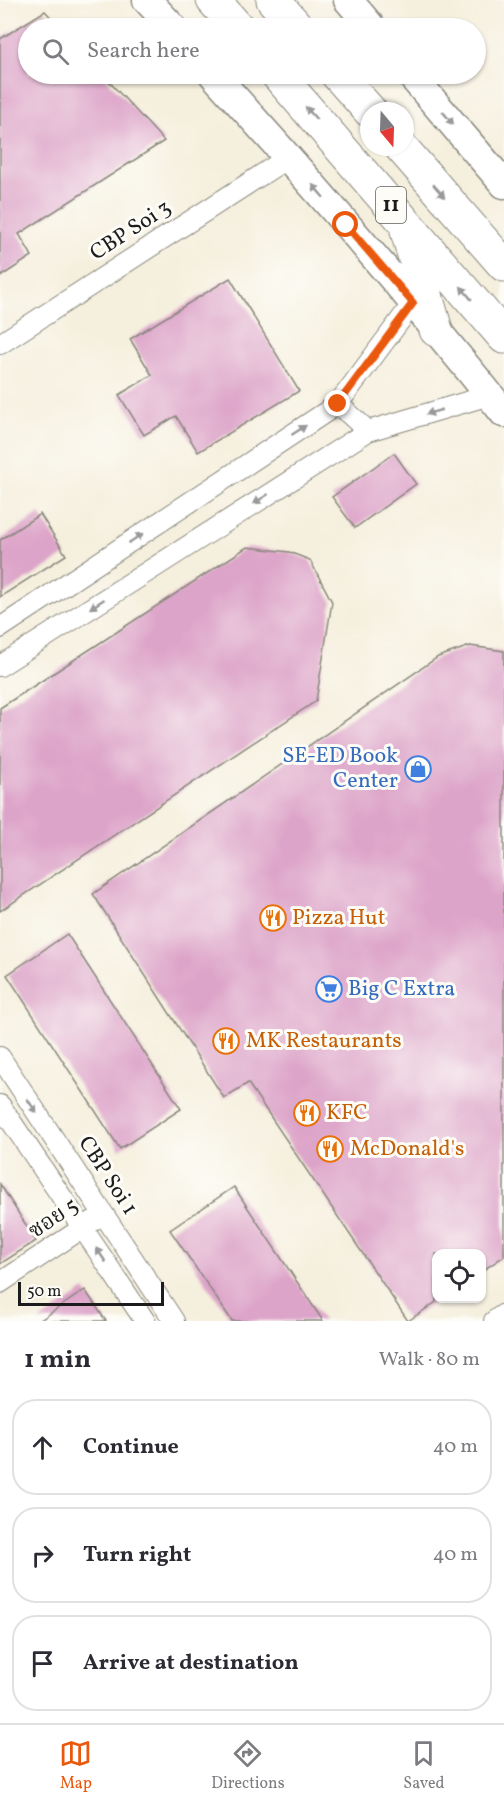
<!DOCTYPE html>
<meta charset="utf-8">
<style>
body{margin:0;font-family:Vollkorn,"Noto Serif Thai",serif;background:#f7f7f7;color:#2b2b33}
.controls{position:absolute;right:18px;bottom:18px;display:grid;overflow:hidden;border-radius:12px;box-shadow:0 2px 4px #0004}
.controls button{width:54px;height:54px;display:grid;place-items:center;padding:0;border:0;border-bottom:2px solid #e1e1e2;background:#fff;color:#2b2b33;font:30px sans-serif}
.compass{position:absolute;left:360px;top:102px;width:54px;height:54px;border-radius:50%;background:#fff;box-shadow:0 2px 4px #0004;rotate:161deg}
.scale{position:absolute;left:18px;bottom:15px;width:146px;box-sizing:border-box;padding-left:6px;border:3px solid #1c1c1c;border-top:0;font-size:16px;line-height:21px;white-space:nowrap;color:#1c1c1c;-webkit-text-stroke:4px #fdfcf7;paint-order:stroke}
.stop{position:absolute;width:18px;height:18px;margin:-14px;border:4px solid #ea580c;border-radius:50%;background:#fff}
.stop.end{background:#ea580c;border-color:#fff;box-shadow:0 2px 6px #0008}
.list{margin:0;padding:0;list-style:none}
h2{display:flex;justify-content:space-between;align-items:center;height:78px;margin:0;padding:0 24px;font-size:26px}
h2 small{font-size:20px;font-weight:400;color:#7c7c81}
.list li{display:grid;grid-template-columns:39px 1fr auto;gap:18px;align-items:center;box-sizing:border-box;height:96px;margin:0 12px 12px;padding:0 12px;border:2px solid #e1e1e2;border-radius:24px}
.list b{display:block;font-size:22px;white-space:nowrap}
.list em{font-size:20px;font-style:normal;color:#7c7c81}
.icon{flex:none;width:33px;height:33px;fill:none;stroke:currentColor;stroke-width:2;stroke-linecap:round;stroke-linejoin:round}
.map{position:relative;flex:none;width:504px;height:1321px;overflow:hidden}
.search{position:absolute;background:#fff;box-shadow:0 2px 4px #0004;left:18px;right:18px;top:18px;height:66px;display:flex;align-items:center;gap:15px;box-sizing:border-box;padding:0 21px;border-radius:33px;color:#7c7c81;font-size:22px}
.sheet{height:402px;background:#fff}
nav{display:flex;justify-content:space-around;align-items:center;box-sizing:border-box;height:84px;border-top:2px solid #e1e1e2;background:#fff;font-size:16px;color:#7c7c81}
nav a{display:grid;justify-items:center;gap:3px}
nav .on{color:#ea580c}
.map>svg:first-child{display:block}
.building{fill:#dda4c9}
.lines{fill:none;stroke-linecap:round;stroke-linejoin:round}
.minor-casing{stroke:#88867c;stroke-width:22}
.secondary-casing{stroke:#88867c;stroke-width:31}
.trunk-casing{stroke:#88867c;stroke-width:35}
.minor{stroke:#fff;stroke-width:20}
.secondary{stroke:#fff;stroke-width:28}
.trunk{stroke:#fff;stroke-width:33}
.oneway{fill:#999}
.route{stroke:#ea580c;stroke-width:8}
.labels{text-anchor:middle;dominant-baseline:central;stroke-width:6;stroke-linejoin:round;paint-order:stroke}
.shield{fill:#fdfcf7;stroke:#605f5e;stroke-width:1.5}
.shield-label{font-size:21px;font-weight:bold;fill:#1c1c1c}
.street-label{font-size:22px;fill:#1c1c1c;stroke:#fdfcf7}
.shop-label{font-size:22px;fill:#366cbe;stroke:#fdfcf7;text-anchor:end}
.food-label{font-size:22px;fill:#c56008;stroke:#fdfcf7;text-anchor:start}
</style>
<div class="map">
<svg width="504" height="1321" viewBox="0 0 504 1321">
<rect width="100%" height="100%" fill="#fdfcf7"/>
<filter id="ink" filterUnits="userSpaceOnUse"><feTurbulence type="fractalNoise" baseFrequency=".0167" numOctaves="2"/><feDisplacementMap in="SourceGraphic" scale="12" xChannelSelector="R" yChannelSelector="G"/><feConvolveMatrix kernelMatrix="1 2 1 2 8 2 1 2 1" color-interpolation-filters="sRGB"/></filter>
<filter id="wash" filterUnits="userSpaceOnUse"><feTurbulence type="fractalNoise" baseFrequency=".008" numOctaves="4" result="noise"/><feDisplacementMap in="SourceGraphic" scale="24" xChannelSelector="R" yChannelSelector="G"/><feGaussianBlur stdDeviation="1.35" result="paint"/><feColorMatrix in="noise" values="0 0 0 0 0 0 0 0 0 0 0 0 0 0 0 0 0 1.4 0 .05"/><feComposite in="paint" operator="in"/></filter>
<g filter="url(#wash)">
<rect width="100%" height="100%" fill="#f5efdd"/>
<g id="blocks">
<path class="building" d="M45,11L61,28H28V74H102L164,141L19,234L32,256L0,277V39Z
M230,278L299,391L198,452L176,416L144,435L119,395L152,375L130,339Z
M394,453L416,484L355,528L332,497Z
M40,514L66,555L0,597V540Z
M247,547L289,552L310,560L332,602L316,701L0,911V708Z
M470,646L504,651V1256L482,1271V1254H436V1302L408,1321L248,1083L224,1098L93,894L438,657Z
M67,934L181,1109L120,1149L7,975Z
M0,1184L36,1241L0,1264Z
M234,1187L323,1321H232L170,1230Z
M85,1290L106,1321H39Z"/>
</g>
</g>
<g filter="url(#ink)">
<use href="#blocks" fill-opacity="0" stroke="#88867c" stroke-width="1.5"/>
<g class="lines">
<g class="minor-casing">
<path id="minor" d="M0,344L289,157
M338,404L368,431
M0,628L338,404L413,303
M0,666L368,431L490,395
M0,1057L174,1321
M0,1105L145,1321
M0,1283L93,1221
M494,1321L504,1314"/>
</g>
<g class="secondary-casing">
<path id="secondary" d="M147,0L173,28
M348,0L372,28
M213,74C313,184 411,297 504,413
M410,74L504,184"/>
</g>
<g class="trunk-casing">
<path id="trunk" d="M213,0L238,28
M273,0L298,28
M277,74L504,337
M337,74L370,111
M401,147L504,265
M407,231L436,330"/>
</g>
<use href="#minor" class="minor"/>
<use href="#secondary" class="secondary"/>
<use href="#trunk" class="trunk"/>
</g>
<defs><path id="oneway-solid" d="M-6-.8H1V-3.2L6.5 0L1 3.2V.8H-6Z" transform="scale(1.5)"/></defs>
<g class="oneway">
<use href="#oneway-solid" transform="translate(311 113) rotate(-131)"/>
<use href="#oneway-solid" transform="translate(448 118) rotate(50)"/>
<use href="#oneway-solid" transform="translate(318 191) rotate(-131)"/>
<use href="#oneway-solid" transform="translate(439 191) rotate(49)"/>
<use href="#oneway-solid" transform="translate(466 293) rotate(-130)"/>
<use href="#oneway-solid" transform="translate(434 412) rotate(164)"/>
<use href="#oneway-solid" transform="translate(299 430) rotate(-33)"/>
<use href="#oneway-solid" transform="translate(261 499) rotate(147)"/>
<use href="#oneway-solid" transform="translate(136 538) rotate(-33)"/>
<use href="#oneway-solid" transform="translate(97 604) rotate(147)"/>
<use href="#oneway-solid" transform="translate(32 1106) rotate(56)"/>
<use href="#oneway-solid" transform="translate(101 1255) rotate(-124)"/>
</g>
</g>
<g class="lines" filter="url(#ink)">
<path class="route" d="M338,404L413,303L346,225"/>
</g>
<defs>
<g id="shop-ring" transform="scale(1.35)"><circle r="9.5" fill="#fdfcf7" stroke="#3f7fe0" stroke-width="1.5"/><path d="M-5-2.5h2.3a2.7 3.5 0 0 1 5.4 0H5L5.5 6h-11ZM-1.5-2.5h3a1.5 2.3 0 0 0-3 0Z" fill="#3f7fe0"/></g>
<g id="restaurant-ring" transform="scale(1.35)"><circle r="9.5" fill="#fdfcf7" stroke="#e8710a" stroke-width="1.5"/><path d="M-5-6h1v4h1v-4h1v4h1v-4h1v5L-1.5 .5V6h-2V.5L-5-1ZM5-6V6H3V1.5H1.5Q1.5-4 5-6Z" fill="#e8710a"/></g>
<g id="supermarket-ring" transform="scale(1.35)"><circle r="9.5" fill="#fdfcf7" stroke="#3f7fe0" stroke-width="1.5"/><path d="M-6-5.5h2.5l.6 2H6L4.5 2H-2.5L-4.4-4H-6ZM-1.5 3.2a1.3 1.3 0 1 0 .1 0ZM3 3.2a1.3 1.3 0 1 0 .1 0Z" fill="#3f7fe0"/></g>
</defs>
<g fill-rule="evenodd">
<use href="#shop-ring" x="418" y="769"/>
<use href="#restaurant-ring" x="273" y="918"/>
<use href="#supermarket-ring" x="329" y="989"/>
<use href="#restaurant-ring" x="226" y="1041"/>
<use href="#restaurant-ring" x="307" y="1113"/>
<use href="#restaurant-ring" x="330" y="1149"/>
</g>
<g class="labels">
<rect class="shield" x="376" y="187" width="30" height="36" rx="4.5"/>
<g class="shield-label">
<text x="391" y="205">11</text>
</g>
<g class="street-label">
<text transform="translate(131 231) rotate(-33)">CBP Soi 3</text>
<text transform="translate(107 1176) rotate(57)">CBP Soi 1</text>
<text transform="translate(54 1219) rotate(-34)">ซอย 5</text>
</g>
<g class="shop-label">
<text x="398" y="756">SE-ED Book<tspan x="398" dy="25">Center</tspan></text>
<text x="348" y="989" text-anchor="start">Big C Extra</text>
</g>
<g class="food-label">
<text x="292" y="918">Pizza Hut</text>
<text x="246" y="1041">MK Restaurants</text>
<text x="326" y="1113">KFC</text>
<text x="350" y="1149">McDonald's</text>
</g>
</g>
</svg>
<div class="controls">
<button><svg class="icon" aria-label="locate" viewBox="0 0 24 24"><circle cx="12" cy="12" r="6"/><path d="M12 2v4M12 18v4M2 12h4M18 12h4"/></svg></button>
</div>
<svg class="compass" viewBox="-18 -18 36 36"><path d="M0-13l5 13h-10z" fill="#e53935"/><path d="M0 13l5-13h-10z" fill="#7c7c81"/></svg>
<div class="scale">50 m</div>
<div class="stop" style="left:346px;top:225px"></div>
<div class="stop end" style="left:338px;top:404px"></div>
<div class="search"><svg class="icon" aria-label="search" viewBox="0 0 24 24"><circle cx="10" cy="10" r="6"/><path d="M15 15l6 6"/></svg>Search here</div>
</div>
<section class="sheet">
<h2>1 min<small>Walk · 80 m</small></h2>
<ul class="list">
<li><svg class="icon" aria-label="ahead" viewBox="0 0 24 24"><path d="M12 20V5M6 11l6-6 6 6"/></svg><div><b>Continue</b></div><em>40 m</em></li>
<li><svg class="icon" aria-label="right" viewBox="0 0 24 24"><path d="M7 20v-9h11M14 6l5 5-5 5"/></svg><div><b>Turn right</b></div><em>40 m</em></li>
<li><svg class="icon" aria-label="arrive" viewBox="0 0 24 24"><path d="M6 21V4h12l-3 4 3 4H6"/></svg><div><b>Arrive at destination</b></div></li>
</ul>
</section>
<nav>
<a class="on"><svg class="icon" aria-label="map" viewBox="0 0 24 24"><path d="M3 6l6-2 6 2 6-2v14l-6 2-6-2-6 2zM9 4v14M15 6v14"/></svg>Map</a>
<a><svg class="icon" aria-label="directions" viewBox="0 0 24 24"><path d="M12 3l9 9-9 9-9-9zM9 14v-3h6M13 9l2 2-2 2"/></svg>Directions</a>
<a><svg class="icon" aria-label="saved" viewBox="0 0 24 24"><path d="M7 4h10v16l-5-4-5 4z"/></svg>Saved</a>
</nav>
